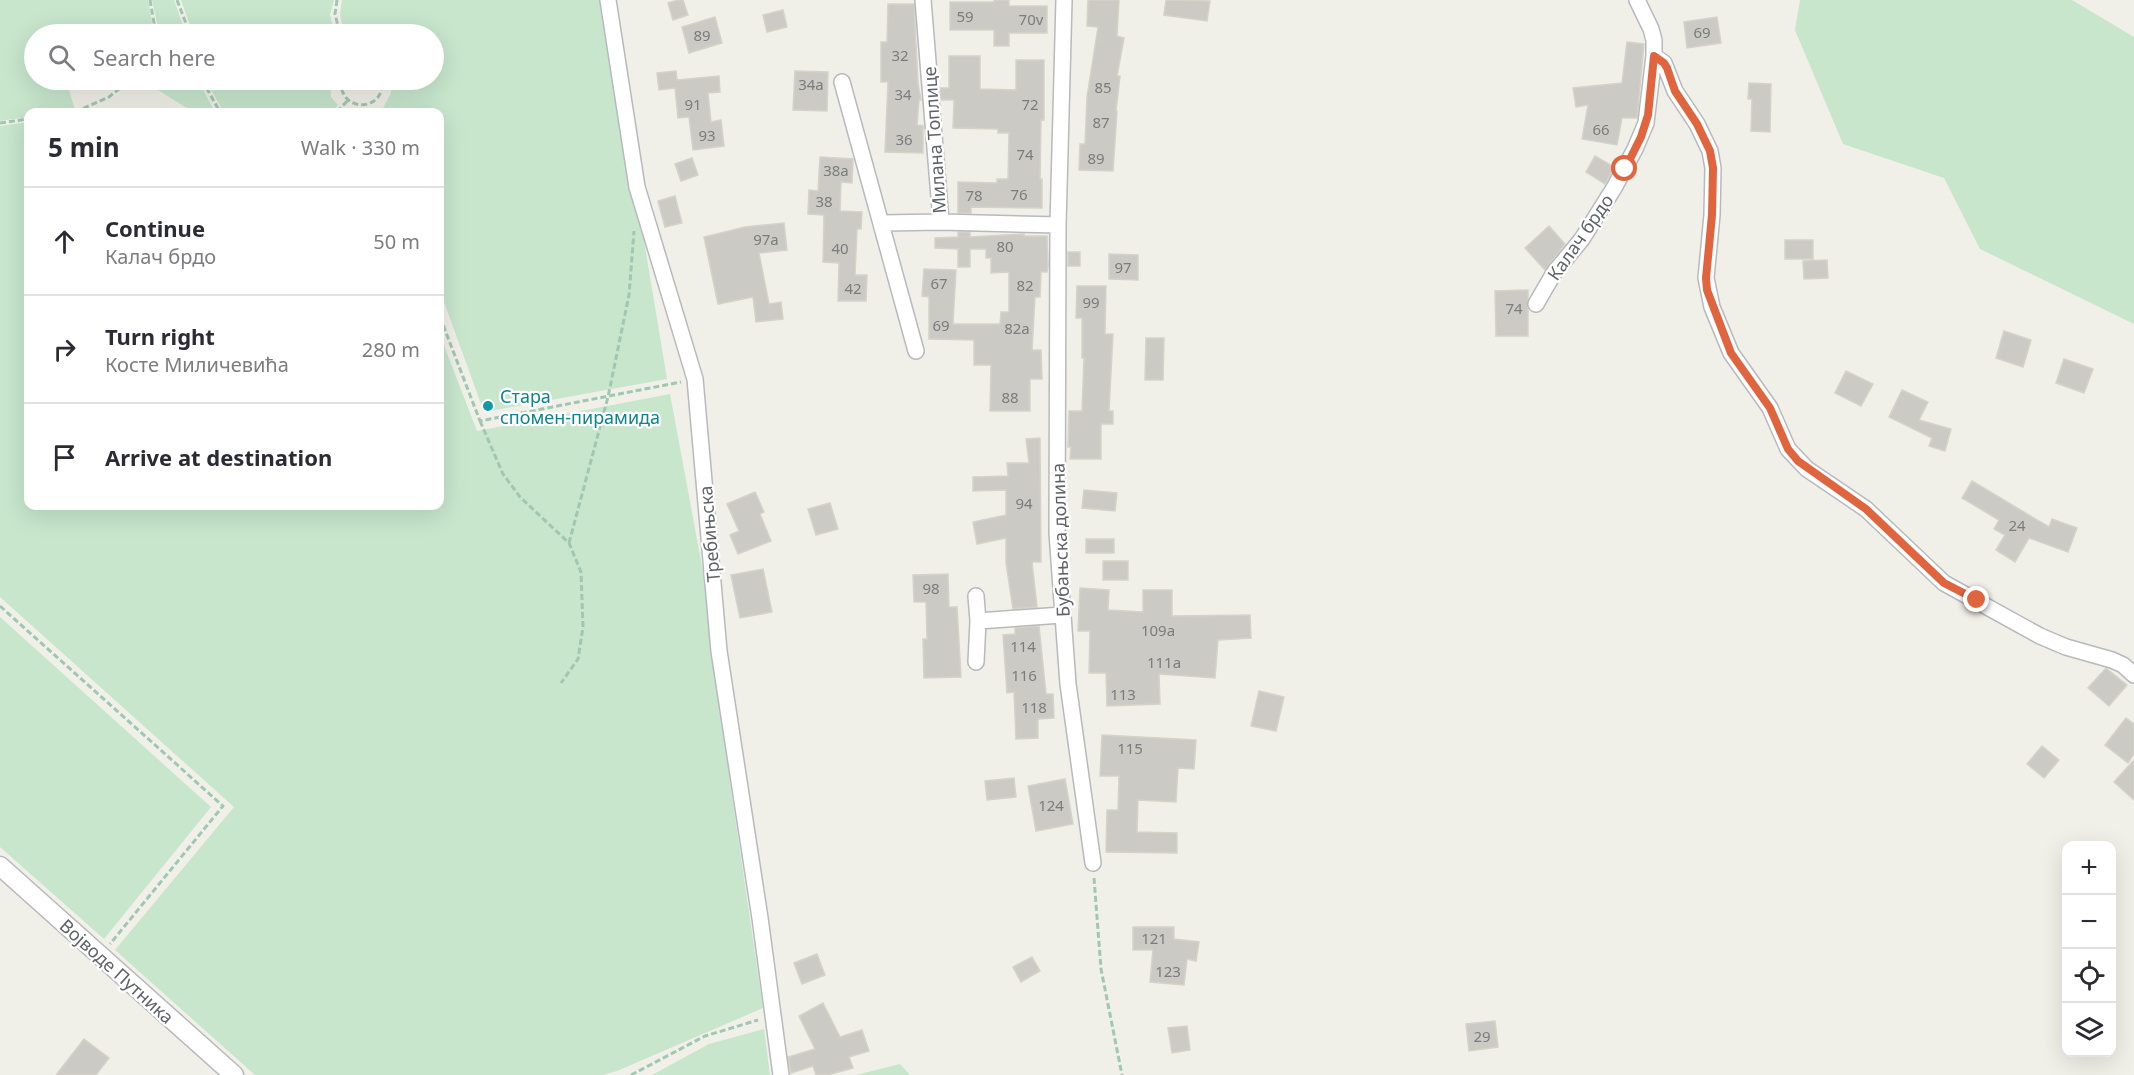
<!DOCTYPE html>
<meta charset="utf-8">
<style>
body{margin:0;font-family:"Noto Sans",sans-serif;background:#f7f7f7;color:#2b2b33}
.controls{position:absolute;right:18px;bottom:18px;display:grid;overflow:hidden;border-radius:12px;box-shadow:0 6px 24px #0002}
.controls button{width:54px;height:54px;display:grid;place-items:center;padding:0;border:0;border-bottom:2px solid #e1e1e2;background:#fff;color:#2b2b33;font:30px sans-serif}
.stop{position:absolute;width:18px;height:18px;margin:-14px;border:4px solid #e0653f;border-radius:50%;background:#fff}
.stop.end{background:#e0653f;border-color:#fff;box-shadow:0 2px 6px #0008}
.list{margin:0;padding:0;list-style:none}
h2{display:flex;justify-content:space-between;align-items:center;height:78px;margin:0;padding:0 24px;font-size:26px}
h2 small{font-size:20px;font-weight:400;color:#7c7c81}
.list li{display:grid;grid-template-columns:39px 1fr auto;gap:18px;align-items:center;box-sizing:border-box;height:108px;padding:0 24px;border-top:2px solid #e1e1e2}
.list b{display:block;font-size:22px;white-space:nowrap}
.list p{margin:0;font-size:20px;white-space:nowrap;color:#7c7c81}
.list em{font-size:20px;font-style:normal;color:#7c7c81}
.icon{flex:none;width:33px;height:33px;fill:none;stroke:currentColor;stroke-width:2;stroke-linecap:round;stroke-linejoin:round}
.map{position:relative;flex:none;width:2134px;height:1075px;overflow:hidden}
.search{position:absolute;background:#fff;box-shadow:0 6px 24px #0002;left:24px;top:24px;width:420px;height:66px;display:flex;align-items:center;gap:15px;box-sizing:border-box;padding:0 21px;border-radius:33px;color:#7c7c81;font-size:22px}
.panel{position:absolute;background:#fff;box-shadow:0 6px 24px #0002;left:24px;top:108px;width:420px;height:402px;border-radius:12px}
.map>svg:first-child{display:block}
.green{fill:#c7e6cc}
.building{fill:#cccac4;stroke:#d5d3c7;stroke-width:1.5}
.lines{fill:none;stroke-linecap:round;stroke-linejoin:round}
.minor-casing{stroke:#b8b9be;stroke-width:18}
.tertiary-casing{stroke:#b8b9be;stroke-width:21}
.path{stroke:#a0c7b1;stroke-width:3;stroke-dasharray:6 3;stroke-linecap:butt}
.minor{stroke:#fff;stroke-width:15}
.tertiary{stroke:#fff;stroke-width:18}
.route{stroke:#e0653f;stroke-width:8}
.culture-dot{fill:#0f9aa8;stroke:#fff;stroke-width:2}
.labels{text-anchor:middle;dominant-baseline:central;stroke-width:4.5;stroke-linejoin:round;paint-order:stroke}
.number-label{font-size:15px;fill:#7a7c7e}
.street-label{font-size:18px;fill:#5f6267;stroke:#fff}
.culture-label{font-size:18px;fill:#0d838f;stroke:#fff;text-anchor:start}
</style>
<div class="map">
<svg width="2134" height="1075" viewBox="0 0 2134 1075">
<rect width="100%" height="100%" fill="#f0f0e8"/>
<path class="green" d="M0,0H148L152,22L149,34H34V80H66L75,110L58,112H28V117L0,121Z
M152,0H174L186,34H155L157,23Z
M181,0H334L330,15L335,34H193Z
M342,0H604L667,379L484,412L440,291V112H374L382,110L390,95L394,80H434V34H344L340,14Z
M1800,0H2072L2134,37V324L1980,249L1944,178L1843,144L1795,30Z
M142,80H198L215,112H193Z
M205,80H330L331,97L338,105L332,112H224Z
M28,122V506H440V335L477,431L670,394L710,609L730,782L763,1008L617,1071L603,1075H255L115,950L234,807L0,597V126Z
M0,617L211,807L104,939L0,847Z
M764,1029L770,1075H652L709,1044Z
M900,1064L910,1075H856Z"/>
<path class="building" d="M678,0H683L688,15L673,20L668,3Z
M994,0H1009V6H1047V33H1009V46H994V30H950V2H994Z
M1088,0H1119L1117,36L1124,38L1117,76H1120L1116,111H1117L1113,171L1079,170L1080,144H1085L1087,97L1098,27L1087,26Z
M1166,0L1210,1L1207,21L1164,15Z
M888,4H914L918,84L921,100H919L917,125L923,126V153L885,152L888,82H881V42H887Z
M783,10L787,27L767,32L763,15Z
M715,17L722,43L689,53L682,27Z
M1717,17L1721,43L1687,48L1684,22Z
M1627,42L1644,44L1637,118H1622L1617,145L1582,139L1588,105L1576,107L1573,88L1622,83Z
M949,56H980V89L1016,90V60H1044V120H1041L1040,179H1042V208L971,207V213H958V182L997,183V179H1008L1009,133H998V129L953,128L954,100H941L940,88H949Z
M676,71L677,80L719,76L720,92L708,93L711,122L721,120L724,146L693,150L689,117L678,118L675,88L659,90L657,73Z
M795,71L828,72L827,111L793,110Z
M1749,83L1771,84L1770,132L1751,131L1752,99H1748Z
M1595,156L1614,167L1605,184L1586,172Z
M820,157L853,159L852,183L841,182L840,211L862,212L861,229H857L855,275H867L866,301H838L839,263L823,262L824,215L808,214L809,190L818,191Z
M692,158L698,175L681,181L675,164Z
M675,196L682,223L665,227L658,201Z
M784,223L787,250L759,253L769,304L781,302L783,319L756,322L753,297L718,304L704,237L745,227Z
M1549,226L1565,244L1545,270L1525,248Z
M958,232H970V237L1024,234V236H1047L1048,266L1047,272H1041L1040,297H1035L1032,350H1041L1042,379H1030V411H990L991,365H974V340L929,339V297L922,296L924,269L956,270L953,324H1000L1001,312H1009V272L991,273V258H986V249H970V267H958V249L935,248V238L958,237Z
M1785,240H1813V259H1785Z
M1068,252H1080V266H1068Z
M1109,254L1138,255V280L1109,279Z
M1827,260L1828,278L1804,279L1803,261Z
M1077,286H1106L1105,334H1113L1109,411H1113V424H1101V459H1070L1071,447H1068L1069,411H1082L1084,358H1082V318H1076Z
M1528,290V336H1496L1495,291Z
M2004,331L2031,340L2023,367L1996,358Z
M1146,338H1164L1163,380H1145Z
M2064,359L2093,369L2084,393L2056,383Z
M1846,371L1873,384L1861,406L1835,393Z
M1902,390L1928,402L1919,420L1951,429L1945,451L1929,446L1932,438L1889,417Z
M1040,438L1041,562H1032L1037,607L1013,609L1006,563V538L977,544L973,522L1006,515V490L973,491V477L1008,476L1007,463H1029L1026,439Z
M1972,481L2049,527L2052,519L2077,528L2068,552L2029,538L2015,562L1996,550L2005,535L1994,529L1999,520L1962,498Z
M1084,490L1117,493L1115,511L1082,508Z
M755,492L764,512L760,514L771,541L738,554L730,535L739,531L727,504Z
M830,503L838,529L816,535L808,509Z
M1086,539H1114V553H1086Z
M1103,561H1128V580H1103Z
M763,569L772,612L740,618L731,575Z
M948,574L949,607H957L961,677L924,678L923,639H927L926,602H914L913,575Z
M1080,588L1109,590L1108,610L1143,612V590H1172V616L1250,615L1251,638L1218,640L1215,678L1159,674L1160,704L1107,706L1106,673H1089L1090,631H1078Z
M1039,626L1046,694H1053L1054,718L1038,719V738L1016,739L1014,692L1007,693L1003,635L1015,634V628Z
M2106,668L2127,685L2109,706L2088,688Z
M1259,691L1284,697L1276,731L1251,726Z
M2126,718L2134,724V754L2128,763L2105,745Z
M1102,735L1196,740L1194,769L1178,768L1176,802L1138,800L1137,832L1177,833V853L1106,852L1107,810H1118L1119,776H1100Z
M2042,746L2059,760L2044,778L2027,764Z
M2134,760V800L2114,782Z
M1014,778L1016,797L987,800L985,781Z
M1065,779L1073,824L1036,831L1028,786Z
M1133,927H1174V939L1199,942L1196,961L1187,959L1184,985L1150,982L1153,950H1133Z
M817,954L825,975L802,984L794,963Z
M1032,957L1040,971L1021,982L1013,967Z
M823,1003L840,1037L862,1030L869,1051L849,1057L853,1068L828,1075H816L813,1066L791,1073L788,1057L815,1049L799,1016Z
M1495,1021L1498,1047L1469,1051L1466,1024Z
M1187,1026L1190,1050L1172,1053L1168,1028Z
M84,1039L109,1058L96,1075H56Z"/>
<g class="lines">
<g class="minor-casing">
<path id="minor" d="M608,0L637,187L695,379L719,651L760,918L781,1075
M923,0L941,222
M1064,0L1058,225L1057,533L1068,684L1093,863
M1654,56L1664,63L1675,91L1697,124L1710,151L1713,168L1712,215L1706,278L1712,307L1731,353L1770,408L1788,449L1807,469L1866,509L1944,583L2040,636L2066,647L2112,660L2123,665L2134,675
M842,82L916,351
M882,223L941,222L1058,225
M1536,304L1554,273L1582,239L1614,188L1635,149L1646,123L1654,56V40L1651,29L1637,0
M976,596L978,621L976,662
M978,621L1062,615"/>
</g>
<g class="tertiary-casing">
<path id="tertiary" d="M0,866L234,1075"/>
</g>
<path class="path" d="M150,0L154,23L151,34
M177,0L190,34
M337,0L335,14L340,34
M202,80L220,112
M341,80C339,114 386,112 382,80
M75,112L109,97L130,80
M337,112L348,100
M0,123L28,119
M440,317L480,421L681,382
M480,421L503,474L520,497L569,543L581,572L583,627L578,659L561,683
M569,543L608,397L629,295L634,231
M0,606L223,806L110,944
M1094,878L1101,969L1122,1075
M631,1075L705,1036L758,1020"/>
<use href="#minor" class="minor"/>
<use href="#tertiary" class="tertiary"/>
</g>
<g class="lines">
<path class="route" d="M1625,169L1641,137L1648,115L1654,56L1664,63L1667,68L1675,91L1697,124L1710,151L1713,168L1712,215L1706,278L1707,290L1731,353L1770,408L1788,449L1798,461L1866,509L1944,583L1977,600"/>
</g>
<circle class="culture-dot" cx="488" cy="406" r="6"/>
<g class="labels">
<g class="number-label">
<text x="965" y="16">59</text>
<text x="1031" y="19">70v</text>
<text x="1702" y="32">69</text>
<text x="702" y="35">89</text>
<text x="900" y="55">32</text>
<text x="811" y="84">34a</text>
<text x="1103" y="87">85</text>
<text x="903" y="94">34</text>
<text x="693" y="104">91</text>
<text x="1030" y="104">72</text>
<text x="1101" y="122">87</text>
<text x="1601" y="129">66</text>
<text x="707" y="135">93</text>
<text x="904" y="139">36</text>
<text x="1025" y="154">74</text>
<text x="1096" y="158">89</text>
<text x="836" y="170">38a</text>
<text x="1019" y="194">76</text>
<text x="974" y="195">78</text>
<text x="824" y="201">38</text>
<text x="766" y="239">97a</text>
<text x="1005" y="246">80</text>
<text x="840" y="248">40</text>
<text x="1123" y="267">97</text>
<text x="939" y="283">67</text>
<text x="1025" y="285">82</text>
<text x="853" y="288">42</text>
<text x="1091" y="302">99</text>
<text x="1514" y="308">74</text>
<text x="941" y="325">69</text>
<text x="1017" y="328">82a</text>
<text x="1010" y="397">88</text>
<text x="1024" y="503">94</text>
<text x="2017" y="525">24</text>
<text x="931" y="588">98</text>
<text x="1158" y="630">109a</text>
<text x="1023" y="646">114</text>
<text x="1164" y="662">111a</text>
<text x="1024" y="675">116</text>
<text x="1123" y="694">113</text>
<text x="1034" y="707">118</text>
<text x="1130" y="748">115</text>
<text x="1051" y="805">124</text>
<text x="1154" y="938">121</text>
<text x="1168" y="971">123</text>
<text x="1482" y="1036">29</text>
</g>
<g class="street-label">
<text transform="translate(934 140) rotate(-94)">Милана Топлице</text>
<text transform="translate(1580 237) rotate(-55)">Калач брдо</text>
<text transform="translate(709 534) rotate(-95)">Требињска</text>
<text transform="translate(1060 540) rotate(-92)">Бубањска долина</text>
<text transform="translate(117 971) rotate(42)">Војводе Путника</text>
</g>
<g class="culture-label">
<text x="500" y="396">Стара<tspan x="500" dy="21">спомен-пирамида</tspan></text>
</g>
</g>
</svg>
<div class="controls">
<button>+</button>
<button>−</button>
<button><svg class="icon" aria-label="locate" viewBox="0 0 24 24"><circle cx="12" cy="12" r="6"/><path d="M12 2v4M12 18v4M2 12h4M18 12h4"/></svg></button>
<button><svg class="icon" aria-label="layers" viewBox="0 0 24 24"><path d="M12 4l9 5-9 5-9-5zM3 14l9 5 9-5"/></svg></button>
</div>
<div class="stop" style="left:1625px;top:169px"></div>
<div class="stop end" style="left:1977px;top:600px"></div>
<div class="search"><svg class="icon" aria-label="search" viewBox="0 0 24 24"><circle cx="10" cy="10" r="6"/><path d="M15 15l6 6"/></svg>Search here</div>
<section class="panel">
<h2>5 min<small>Walk · 330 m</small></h2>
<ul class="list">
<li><svg class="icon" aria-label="ahead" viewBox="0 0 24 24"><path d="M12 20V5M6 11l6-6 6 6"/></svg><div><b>Continue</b><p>Калач брдо</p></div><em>50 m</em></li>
<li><svg class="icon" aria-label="right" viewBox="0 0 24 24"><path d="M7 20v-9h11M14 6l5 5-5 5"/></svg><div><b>Turn right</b><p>Косте Миличевића</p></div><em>280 m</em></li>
<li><svg class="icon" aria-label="arrive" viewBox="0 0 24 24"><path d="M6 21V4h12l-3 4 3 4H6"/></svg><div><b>Arrive at destination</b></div></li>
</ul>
</section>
</div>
